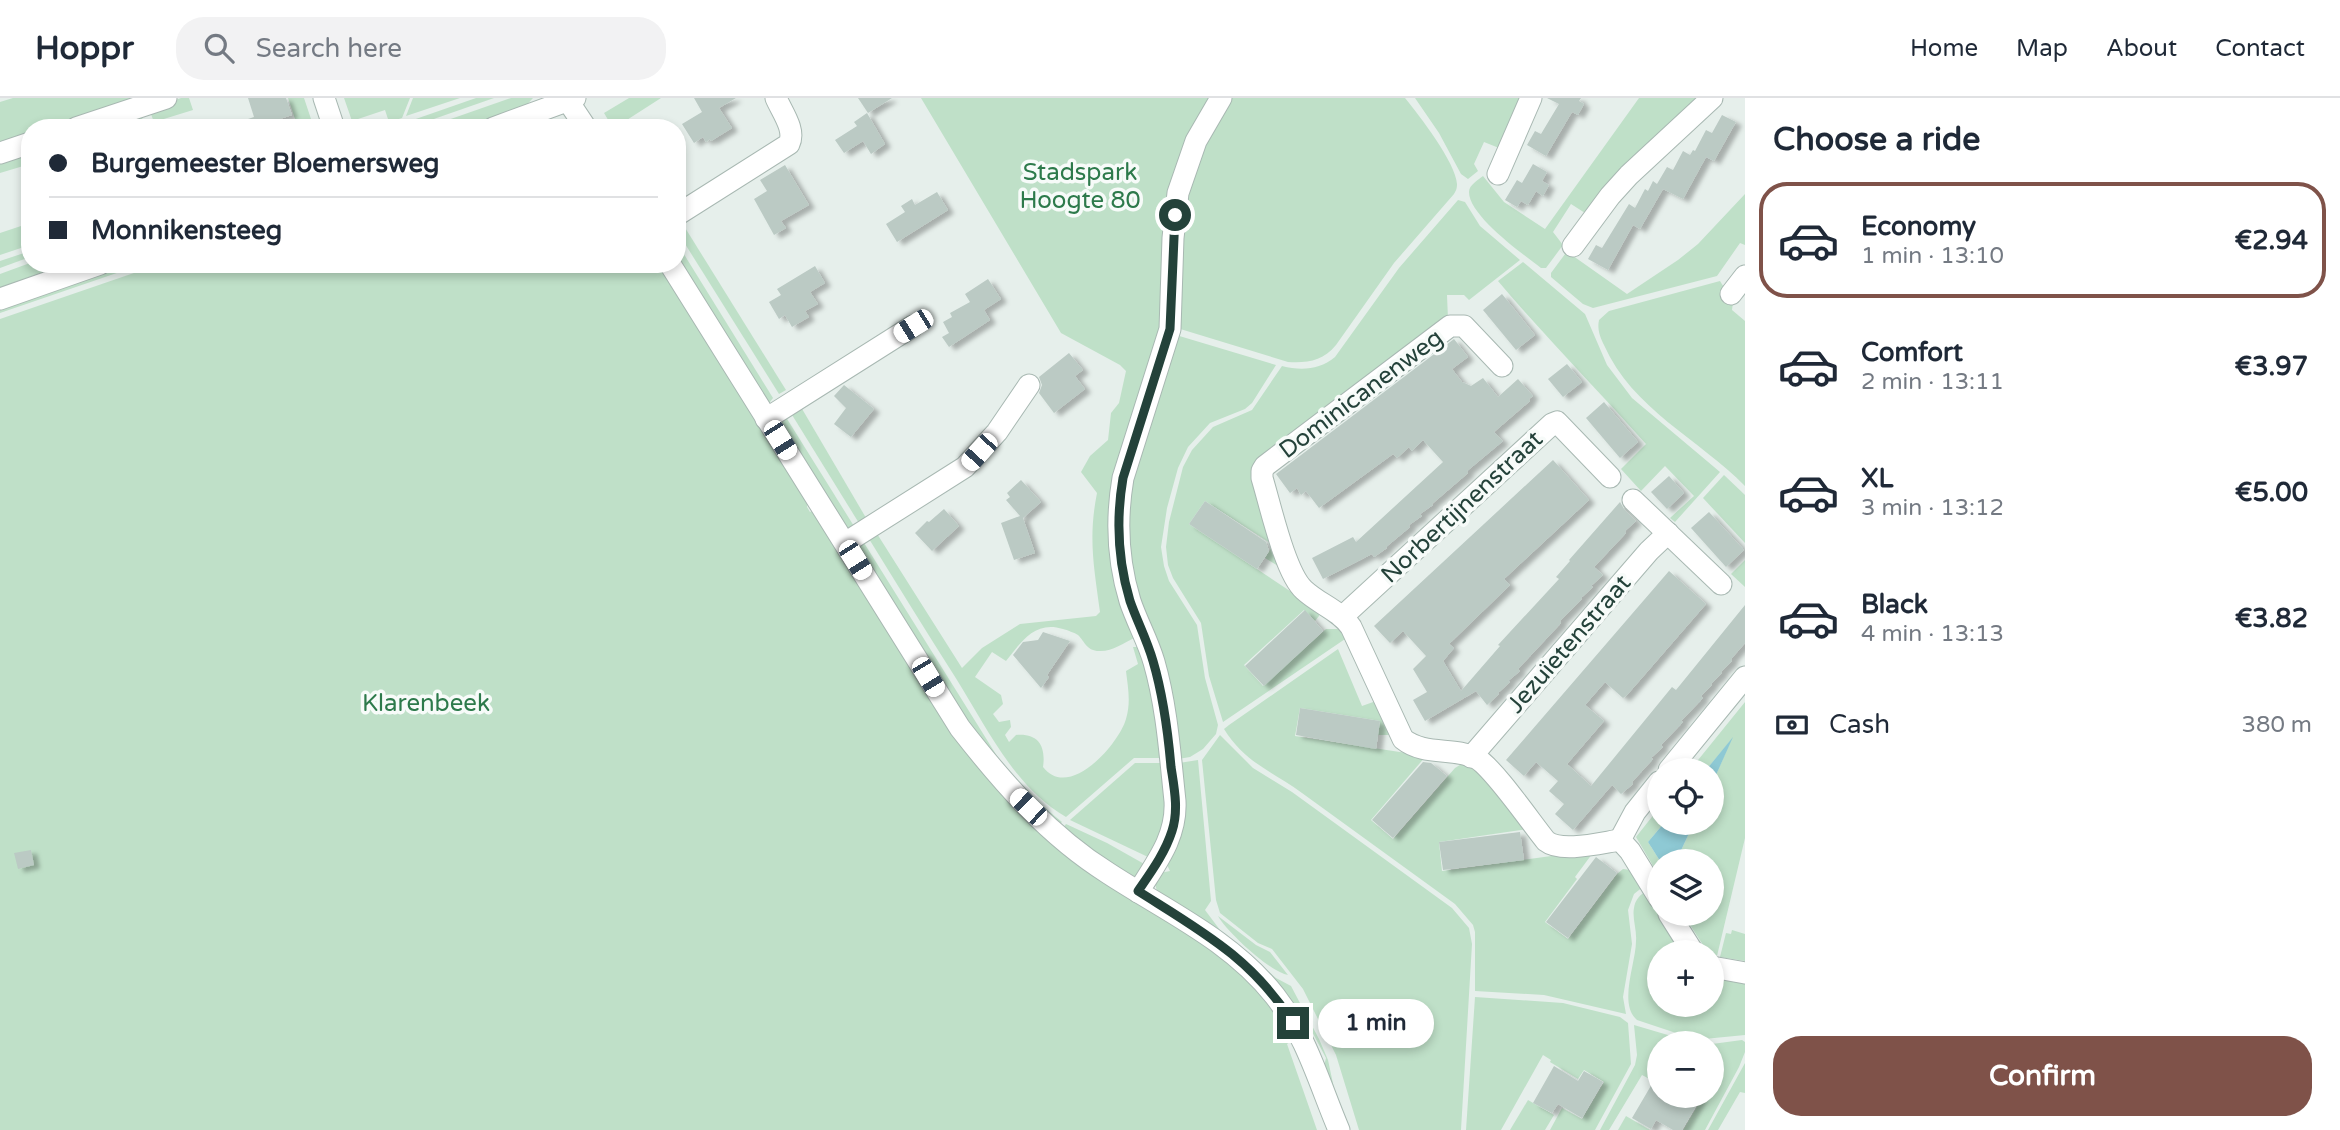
<!DOCTYPE html>
<meta charset="utf-8">
<style>
body{margin:0;font-family:"Varela Round",sans-serif;background:#f2f2f3;color:#1f2937;height:100vh;display:flex;flex-direction:column;font-size:26px;white-space:nowrap}
*{box-sizing:border-box;margin:0}
p{font-size:23px;color:#747a83}
.icon{flex:none;width:38px;height:38px;fill:none;stroke:currentColor;stroke-width:2;stroke-linecap:round;stroke-linejoin:round}
.map{position:relative;flex:1;overflow:hidden}
.drawer{display:flex;flex-direction:column;background:#fff;width:595px}
.drawer>*{flex:none}
.hud{position:absolute;left:21px;top:21px;width:665px;height:154px;border-radius:28px;box-shadow:0 4px 10px #0003;display:grid;align-content:center;height:154px;padding:0 28px;background:#fff}
.tools{position:absolute;left:1647px;top:660px;display:grid;gap:14px}
.tools a{display:grid;place-items:center;width:77px;height:77px;border-radius:50%;background:#fff;box-shadow:0 4px 10px #0003;font-size:35px}
.end{position:absolute;width:32px;height:32px;margin:-16px;border:9px solid #24423a;background:#fff;box-shadow:0 0 0 4px #fff}
.from{border-radius:50%}
.bubble{position:absolute;height:49px;border-radius:24px;background:#fff;box-shadow:0 4px 10px #0003;font-size:23px;font-weight:800;line-height:49px;text-align:center}
.car{position:absolute;width:21px;height:42px;margin:-21px -10px;border-radius:9px;box-shadow:0 0 5px 2px #0007;background:linear-gradient(#fff 24%,#345 0 40%,#fff 0 76%,#345 0 86%,#fff 0)}
.hud b{display:flex;align-items:center;gap:24px;height:66px;font-size:26px}
.hud b+b{border-top:2px solid #e0e1e3}
.hud i{width:18px;height:18px;background:#1f2937}
ul{padding:0;list-style:none}
li{display:flex;align-items:center;gap:21px;height:116px;margin:0 14px 10px;padding:0 14px;border:4px solid transparent;border-radius:28px}
li div{flex:1}
li b{display:block;font-size:26px}
li em{font-style:normal;font-weight:800}
li.active{border-color:#7f5249}
li>.icon{width:63px;height:63px;stroke-width:1.5}
h2{padding:0 28px;font-size:32px;line-height:84px}
.pay{display:flex;align-items:center;gap:18px;height:77px;padding:0 28px;font-size:26px}
.pay p{margin-inline-start:auto}
.primary-button{display:flex;gap:14px;margin-top:auto;padding:14px 28px}
.primary-button a{flex:1;height:80px;border-radius:28px;background:#7f5249;color:#fff;font-size:28px;font-weight:800;line-height:80px;text-align:center}
header{display:flex;align-items:center;gap:42px;box-sizing:border-box;height:98px;padding:0 35px;background:#fff;border-bottom:2px solid #e0e1e3}
header strong{font-size:33px}
nav{display:flex;gap:38px;margin-inline-start:auto;font-size:24px}
.search{width:490px;height:63px;background:#f2f2f3;display:flex;align-items:center;gap:18px;box-sizing:border-box;padding:0 24px;border-radius:28px;color:#747a83;font-size:26px}
main{display:flex;flex:1;min-height:0}
.map>svg:first-child{display:block}
.green{fill:#bfe0c8}
.water{fill:#8ec9d4}
.building{fill:#bbcac4;filter:url(#shadow)}
.lines{fill:none;stroke-linecap:round;stroke-linejoin:round}
.minor-casing{stroke:#a8b8b2;stroke-width:23}
.minor{stroke:#fff;stroke-width:21}
.route{stroke:#24423a;stroke-width:9}
.labels{text-anchor:middle;dominant-baseline:central;stroke-width:7;stroke-linejoin:round;paint-order:stroke}
.park-label{font-size:24px;fill:#2d7a4b;stroke:#f7fbf9}
.street-label{font-size:24px;fill:#24423a;stroke:#f7fbf9}
</style>
<header>
<strong>Hoppr</strong>
<div class="search"><svg class="icon" aria-label="search" viewBox="0 0 24 24"><circle cx="10" cy="10" r="6"/><path d="M15 15l6 6"/></svg>Search here</div>
<nav><a>Home</a><a>Map</a><a>About</a><a>Contact</a></nav>
</header>
<main>
<div class="map">
<svg width="1745" height="1032" viewBox="0 0 1745 1032">
<defs>
<filter id="shadow"><feDropShadow dx="6" dy="3.5" stdDeviation="2" flood-color="#0004"/></filter>
</defs>
<rect width="100%" height="100%" fill="#e6efeb"/>
<g class="green">
<polygon points="13,0 152,0 61,30 30,30 30,40 0,50 0,4"/>
<polygon points="181,0 189,0 193,12 154,24 149,11"/>
<polygon points="288,0 304,0 314,30 298,30"/>
<polygon points="344,0 410,0 402,20 389,24 385,12 352,23"/>
<polygon points="413,0 460,0 406,18"/>
<polygon points="476,0 494,0 408,30 390,30"/>
<polygon points="511,0 533,0 523,11 467,30 425,30"/>
<polygon points="629,0 661,0 619,27 620,30 613,30 604,15"/>
<path d="M921,0H1212L1204,12L1157,245L1116,379L1134,540C1124,545 1111,554 1099,553C1087,553 1085,544 1078,537C1075,535 1067,532 1063,531C1035,522 1021,544 1006,563L992,554L975,579L1001,597L1003,606L993,616L999,624L1010,622L1011,629L1005,637L1009,644L1016,637C1039,635 1046,649 1043,669C1069,703 1119,646 1126,621C1131,604 1128,590 1126,573L1138,566L1133,549H1140L1146,567L1162,660H1134L1066,719C1015,690 987,630 957,582C926,533 896,485 866,436L874,431L962,570L982,550L1020,526L1096,518L1100,514C1094,469 1088,440 1097,395L1081,374L1090,358L1108,342L1111,315L1119,305L1126,273L1120,267L1061,235Z"/>
<path d="M1231,0H1405C1419,17 1456,65 1457,86C1457,91 1456,92 1454,96L1394,165L1336,247C1323,263 1308,265 1288,264L1177,230L1182,119L1202,47Z"/>
<polygon points="1415,0 1522,0 1499,50 1484,44 1474,66 1478,73 1468,81 1461,76 1439,35"/>
<path d="M1639,0H1700L1585,115L1571,106L1553,134L1563,147L1546,170H1541C1523,156 1469,118 1469,94C1469,87 1478,82 1483,78L1504,104L1545,131Z"/>
<polygon points="140,14 145,28 139,30 92,30"/>
<polygon points="544,21 560,22 567,26 561,30 518,30"/>
<polygon points="30,50 30,66 0,75 0,60"/>
<polygon points="1745,96 1745,147 1740,145 1717,178 1593,210 1583,206 1551,179 1551,175 1568,152 1576,160 1627,196 1678,162 1698,146"/>
<path d="M1458,102L1465,104L1480,128L1520,162L1469,202L1464,197H1447L1448,221L1253,371L1278,468L1265,460L1273,447L1205,403L1189,426L1320,513L1319,518L1315,523L1304,512L1244,567L1263,588L1326,531H1339L1348,539L1223,624L1209,578L1201,525L1173,480L1168,467L1166,449L1169,424L1183,369L1192,352L1213,329L1252,312L1282,268C1301,273 1319,272 1335,259L1399,170Z"/>
<polygon points="679,120 786,292 779,296 677,133"/>
<polygon points="30,125 30,147 0,157 0,135"/>
<polygon points="677,145 773,300 767,308 677,162"/>
<polygon points="30,153 30,159 0,170 0,163"/>
<path d="M1523,164L1585,216L1607,267L1632,300L1720,374L1675,424L1670,420L1694,398L1665,368L1641,393L1621,371L1646,346C1597,291 1545,239 1498,183Z"/>
<polygon points="30,165 30,166 73,166 0,191 0,176"/>
<polygon points="126,166 143,166 0,215 0,210"/>
<polygon points="160,166 660,166 808,404 807,409 810,414 812,413 980,670 1248,878 1294,941 1287,946 1317,1032 0,1032 0,221"/>
<path d="M1720,183L1733,204L1732,212L1745,223V388C1699,341 1632,311 1604,247C1600,239 1597,231 1599,222L1609,213Z"/>
<polygon points="1176,237 1276,267 1252,305 1245,311 1210,325 1188,349 1178,370 1167,410 1161,449 1164,468 1169,483 1197,527 1205,580 1218,627 1216,636 1203,651 1190,659 1178,661 1128,454 1131,384"/>
<polygon points="798,304 869,425 862,430 789,312"/>
<polygon points="784,316 857,433 849,437 776,321"/>
<polygon points="1724,377 1745,397 1745,445 1703,400"/>
<path d="M861,440L997,658L1028,696L1062,724L1059,727C970,652 914,542 853,444Z"/>
<polygon points="1745,462 1745,489 1731,476"/>
<path d="M1338,551L1362,608L1376,603L1391,637H1378L1380,623L1300,610L1295,638L1426,658L1371,722L1393,741L1455,670L1463,665L1474,667L1527,731L1439,744L1442,773L1595,752L1575,779L1577,781L1545,824L1568,841L1617,776L1623,771L1631,772L1644,788L1634,796L1628,812L1632,846L1623,899L1626,916L1544,897L1475,893V834L1473,827L1455,806C1404,769 1353,732 1302,695C1271,672 1246,666 1224,631L1229,627Z"/>
<polygon points="1745,604 1745,740 1717,858 1705,850 1683,816 1712,816 1712,763 1676,763 1694,725 1712,724 1712,686 1731,642 1706,672 1690,672"/>
<polygon points="1220,637 1253,670 1292,694 1452,810 1469,830 1472,846 1461,1032 1359,1032 1336,957 1303,891 1272,851 1258,845 1220,815 1216,802 1202,662"/>
<path d="M1198,662L1211,803L1205,812L1220,832L1237,847L1276,880L1291,888L1319,941L1328,962L1335,995L1324,968L1326,960L1301,913L1292,909L1158,795C1154,788 1156,782 1160,775L1170,773L1167,767L1179,665Z"/>
<polygon points="1135,665 1163,665 1167,699 1161,740 1148,759 1070,722"/>
<polygon points="1659,710 1659,724 1664,725 1648,744 1660,763 1659,778 1636,739"/>
<polygon points="1066,726 1107,745 1146,767 1135,778 1129,778 1063,730"/>
<path d="M1646,793L1685,854H1659V906H1712V876L1745,882V937L1704,941L1688,939L1637,922C1618,906 1636,865 1636,843C1637,832 1632,820 1634,810C1635,802 1640,797 1646,793Z"/>
<path d="M1218,818L1256,847L1270,854L1288,877C1270,874 1227,834 1218,818Z"/>
<polygon points="1732,832 1745,836 1745,863 1720,859 1726,835 1731,836"/>
<polygon points="1475,899 1563,905 1620,919 1628,925 1631,966 1595,1032 1550,1032 1562,1010 1582,1021 1604,984 1584,972 1578,981 1550,964 1551,962 1543,957 1501,1032 1466,1032"/>
<polygon points="1634,927 1695,945 1659,945 1659,986 1642,977 1609,1032 1600,1032 1635,967 1637,957"/>
<polygon points="1742,942 1745,944 1745,954 1739,969 1705,1032 1683,1032 1702,1000 1699,998 1712,998 1712,946"/>
<polygon points="1745,965 1745,995 1740,994 1718,1032 1708,1032"/>
<polygon points="1528,1002 1554,1017 1545,1032 1510,1032"/>
<polygon points="1626,1018 1650,1032 1618,1032"/>
</g>
<g class="water">
<polygon points="1733,639 1712,686 1712,672 1706,672"/>
<polygon points="1664,725 1694,725 1676,763 1660,763 1648,744"/>
</g>
<g class="building">
<polygon points="248,0 286,0 292,17 274,23 277,30 231,30 230,27 254,19"/>
<polygon points="694,0 736,0 719,10 732,30 711,43 710,41 706,44 703,39 694,45 682,26 702,14"/>
<polygon points="858,0 892,0 868,15"/>
<polygon points="1547,0 1581,0 1579,3 1584,6 1578,17 1572,14 1546,58 1527,47 1535,33 1541,36 1559,6"/>
<polygon points="867,15 885,46 871,56 863,43 844,55 835,42 857,28 854,24"/>
<polygon points="1722,17 1736,24 1714,63 1706,59 1683,101 1663,91 1640,131 1633,127 1608,172 1588,161 1596,147 1602,150 1629,106 1635,110 1645,91 1648,93 1653,83 1657,86 1667,69 1673,72 1683,53 1690,57 1693,52 1695,53 1706,32 1712,35"/>
<polygon points="1533,66 1547,74 1542,83 1549,87 1543,98 1536,93 1528,107 1521,103 1517,109 1505,102 1517,82 1522,85"/>
<polygon points="785,67 809,107 781,123 786,130 774,137 754,101 767,93 760,82"/>
<polygon points="937,94 948,112 897,144 886,126 905,114 901,108 912,101 915,107"/>
<polygon points="815,168 825,185 810,194 818,206 805,213 809,219 792,229 785,217 779,221 769,204 781,197 777,191"/>
<polygon points="988,181 1001,201 984,212 990,222 949,249 942,239 949,235 943,224 952,219 950,215 970,204 965,196"/>
<polygon points="1502,196 1535,237 1516,252 1483,212"/>
<polygon points="1454,241 1468,259 1452,271 1462,284 1471,288 1483,280 1498,299 1518,281 1533,298 1529,301 1530,303 1494,334 1503,343 1467,373 1468,375 1432,406 1433,407 1420,416 1422,418 1409,427 1410,429 1386,449 1387,450 1374,459 1372,456 1323,481 1312,460 1353,439 1356,444 1443,364 1423,342 1412,353 1409,349 1397,360 1393,356 1319,410 1306,393 1301,397 1297,390 1290,395 1276,376"/>
<polygon points="1069,255 1083,272 1075,278 1085,291 1054,315 1039,295 1042,287 1039,279"/>
<polygon points="1567,266 1582,284 1563,299 1548,281"/>
<polygon points="844,287 874,311 851,339 834,326 846,310 834,298"/>
<polygon points="1604,304 1638,344 1620,360 1586,320"/>
<polygon points="1553,362 1589,402 1504,481 1510,487 1449,546 1454,550 1443,563 1461,593 1500,548 1498,547 1559,481 1556,479 1570,463 1569,462 1620,404 1624,411 1636,423 1625,433 1626,435 1594,469 1603,477 1591,488 1593,489 1581,500 1582,501 1560,523 1561,525 1518,571 1520,573 1508,583 1510,584 1498,595 1499,596 1487,607 1476,593 1425,623 1413,602 1427,594 1413,571 1426,558 1403,533 1390,545 1374,528"/>
<polygon points="1669,378 1684,395 1667,411 1651,394"/>
<polygon points="1021,382 1041,404 1023,420 1035,455 1014,462 1001,425 1020,418 1006,402 1010,399 1007,395"/>
<polygon points="1205,403 1266,444 1269,453 1257,471 1189,426"/>
<polygon points="944,411 959,428 932,453 915,435 927,423 929,424"/>
<polygon points="1709,414 1744,452 1726,469 1691,430"/>
<polygon points="1669,473 1706,506 1627,597 1623,600 1605,584 1585,607 1604,623 1567,666 1591,688 1672,589 1676,592 1745,507 1745,545 1731,561 1732,563 1721,574 1722,575 1711,586 1712,587 1701,598 1703,600 1681,623 1683,624 1661,647 1663,649 1651,660 1653,661 1632,684 1633,686 1621,696 1612,687 1573,732 1555,716 1564,706 1549,693 1558,683 1536,664 1524,678 1506,662"/>
<polygon points="1305,512 1323,533 1264,588 1245,568"/>
<polygon points="1043,534 1070,543 1047,577 1049,579 1041,590 1013,557 1023,544 1038,542"/>
<polygon points="1300,610 1380,623 1376,651 1296,637"/>
<polygon points="1423,664 1431,665 1447,678 1393,740 1372,722"/>
<polygon points="1520,734 1524,762 1443,772 1439,744"/>
<polygon points="31,752 34,767 18,771 14,755"/>
<polygon points="1596,759 1617,775 1568,840 1546,824"/>
<polygon points="1554,968 1578,983 1584,973 1603,984 1582,1020 1558,1006 1552,1015 1533,1005"/>
<polygon points="1659,974 1659,998 1702,998 1682,1032 1673,1032 1656,1022 1651,1031 1632,1020"/>
</g>
<g class="lines">
<g class="minor-casing">
<g id="minor">
<polyline points="324,0 334,30"/>
<polyline points="566,0 586,30"/>
<polyline points="76,30 166,0"/>
<polyline points="493,30 575,0"/>
<polyline points="0,55 30,45"/>
<polyline points="1498,76 1531,0"/>
<path d="M677,117L789,46C796,32 782,14 776,0"/>
<polyline points="1573,148 1610,98 1629,77 1712,0"/>
<path d="M670,166L960,630C1003,685 1049,738 1108,775C1166,813 1231,842 1275,898C1307,939 1319,985 1339,1032"/>
<polyline points="1731,196 1745,178"/>
<polyline points="0,201 100,166"/>
<path d="M1502,268L1464,228H1450L1265,368L1262,373V380C1270,406 1285,475 1304,492C1319,506 1339,512 1351,529L1403,641C1424,658 1454,649 1476,660C1493,669 1532,726 1546,743C1561,755 1600,745 1620,742L1630,753L1659,800"/>
<polyline points="766,321 913,228"/>
<polyline points="1633,402 1721,486"/>
<polyline points="845,445 965,369 997,334 1029,287"/>
<polyline points="1342,519 1552,326 1557,324 1610,379"/>
<polyline points="1471,659 1649,453 1668,435"/>
<polyline points="1669,672 1745,579"/>
<polyline points="1620,742 1635,714 1659,684"/>
<path d="M1138,794C1156,765 1177,739 1175,703C1170,657 1167,609 1154,564C1148,543 1137,524 1130,503C1118,464 1116,421 1123,380L1170,231L1173,140L1178,95L1196,43L1221,0"/>
<polyline points="1669,816 1693,854"/>
<polyline points="1712,869 1745,875"/>
</g>
</g>
<use href="#minor" class="minor"/>
</g>
<g class="lines">
<path class="route" d="M1175,117L1170,231L1123,380C1116,421 1118,463 1130,503C1137,523 1147,542 1153,563C1163,597 1168,634 1171,669C1174,689 1179,712 1172,733C1165,755 1151,774 1138,793C1201,833 1252,860 1293,925"/>
</g>
<g class="labels">
<g class="park-label">
<text x="1080" y="74">Stadspark<tspan x="1080" dy="28">Hoogte 80</tspan></text>
<text x="426" y="605">Klarenbeek</text>
</g>
<g class="street-label">
<text transform="translate(1361 296) rotate(-37)">Dominicanenweg</text>
<text transform="translate(1462 409) rotate(-43)">Norbertijnenstraat</text>
<text transform="translate(1569 546) rotate(-49)">Jezuïetenstraat</text>
</g>
</g>
</svg>
<div class="tools">
<a><svg class="icon" aria-label="locate" viewBox="0 0 24 24"><circle cx="12" cy="12" r="6"/><path d="M12 2v4M12 18v4M2 12h4M18 12h4"/></svg></a>
<a><svg class="icon" aria-label="layers" viewBox="0 0 24 24"><path d="M12 4l9 5-9 5-9-5zM3 14l9 5 9-5"/></svg></a>
<a>+</a>
<a>−</a>
</div>
<i class="end from" style="left:1175px;top:117px"></i>
<i class="end" style="left:1293px;top:925px"></i>
<div class="bubble" style="left:1318px;top:901px;width:116px">1 min</div>
<i class="car" style="left:913px;top:228px;rotate:238deg"></i>
<i class="car" style="left:780px;top:342px;rotate:148deg"></i>
<i class="car" style="left:979px;top:354px;rotate:222deg"></i>
<i class="car" style="left:855px;top:462px;rotate:148deg"></i>
<i class="car" style="left:928px;top:579px;rotate:149deg"></i>
<i class="car" style="left:1028px;top:709px;rotate:314deg"></i>
<div class="hud">
<b><i class="from"></i>Burgemeester Bloemersweg</b>
<b><i></i>Monnikensteeg</b>
</div>
</div>
<section class="drawer">
<h2>Choose a ride</h2>
<ul>
<li class="active"><svg class="icon" aria-label="car" viewBox="0 0 24 24"><path d="M5 17H2v-5l4-1 3-4h7l3 4 3 1v5h-3M9 17h6M6 11h13"/><circle cx="7" cy="17" r="2"/><circle cx="17" cy="17" r="2"/></svg><div><b>Economy</b><p>1 min · 13:10</p></div><em>€2.94</em></li>
<li><svg class="icon" aria-label="car" viewBox="0 0 24 24"><path d="M5 17H2v-5l4-1 3-4h7l3 4 3 1v5h-3M9 17h6M6 11h13"/><circle cx="7" cy="17" r="2"/><circle cx="17" cy="17" r="2"/></svg><div><b>Comfort</b><p>2 min · 13:11</p></div><em>€3.97</em></li>
<li><svg class="icon" aria-label="car" viewBox="0 0 24 24"><path d="M5 17H2v-5l4-1 3-4h7l3 4 3 1v5h-3M9 17h6M6 11h13"/><circle cx="7" cy="17" r="2"/><circle cx="17" cy="17" r="2"/></svg><div><b>XL</b><p>3 min · 13:12</p></div><em>€5.00</em></li>
<li><svg class="icon" aria-label="car" viewBox="0 0 24 24"><path d="M5 17H2v-5l4-1 3-4h7l3 4 3 1v5h-3M9 17h6M6 11h13"/><circle cx="7" cy="17" r="2"/><circle cx="17" cy="17" r="2"/></svg><div><b>Black</b><p>4 min · 13:13</p></div><em>€3.82</em></li>
</ul>
<div class="pay"><svg class="icon" aria-label="cash" viewBox="0 0 24 24"><path d="M3 7h18v10H3z"/><circle cx="12" cy="12" r="2"/></svg>Cash<p>380 m</p></div>
<div class="primary-button"><a>Confirm</a></div>
</section>
</main>
